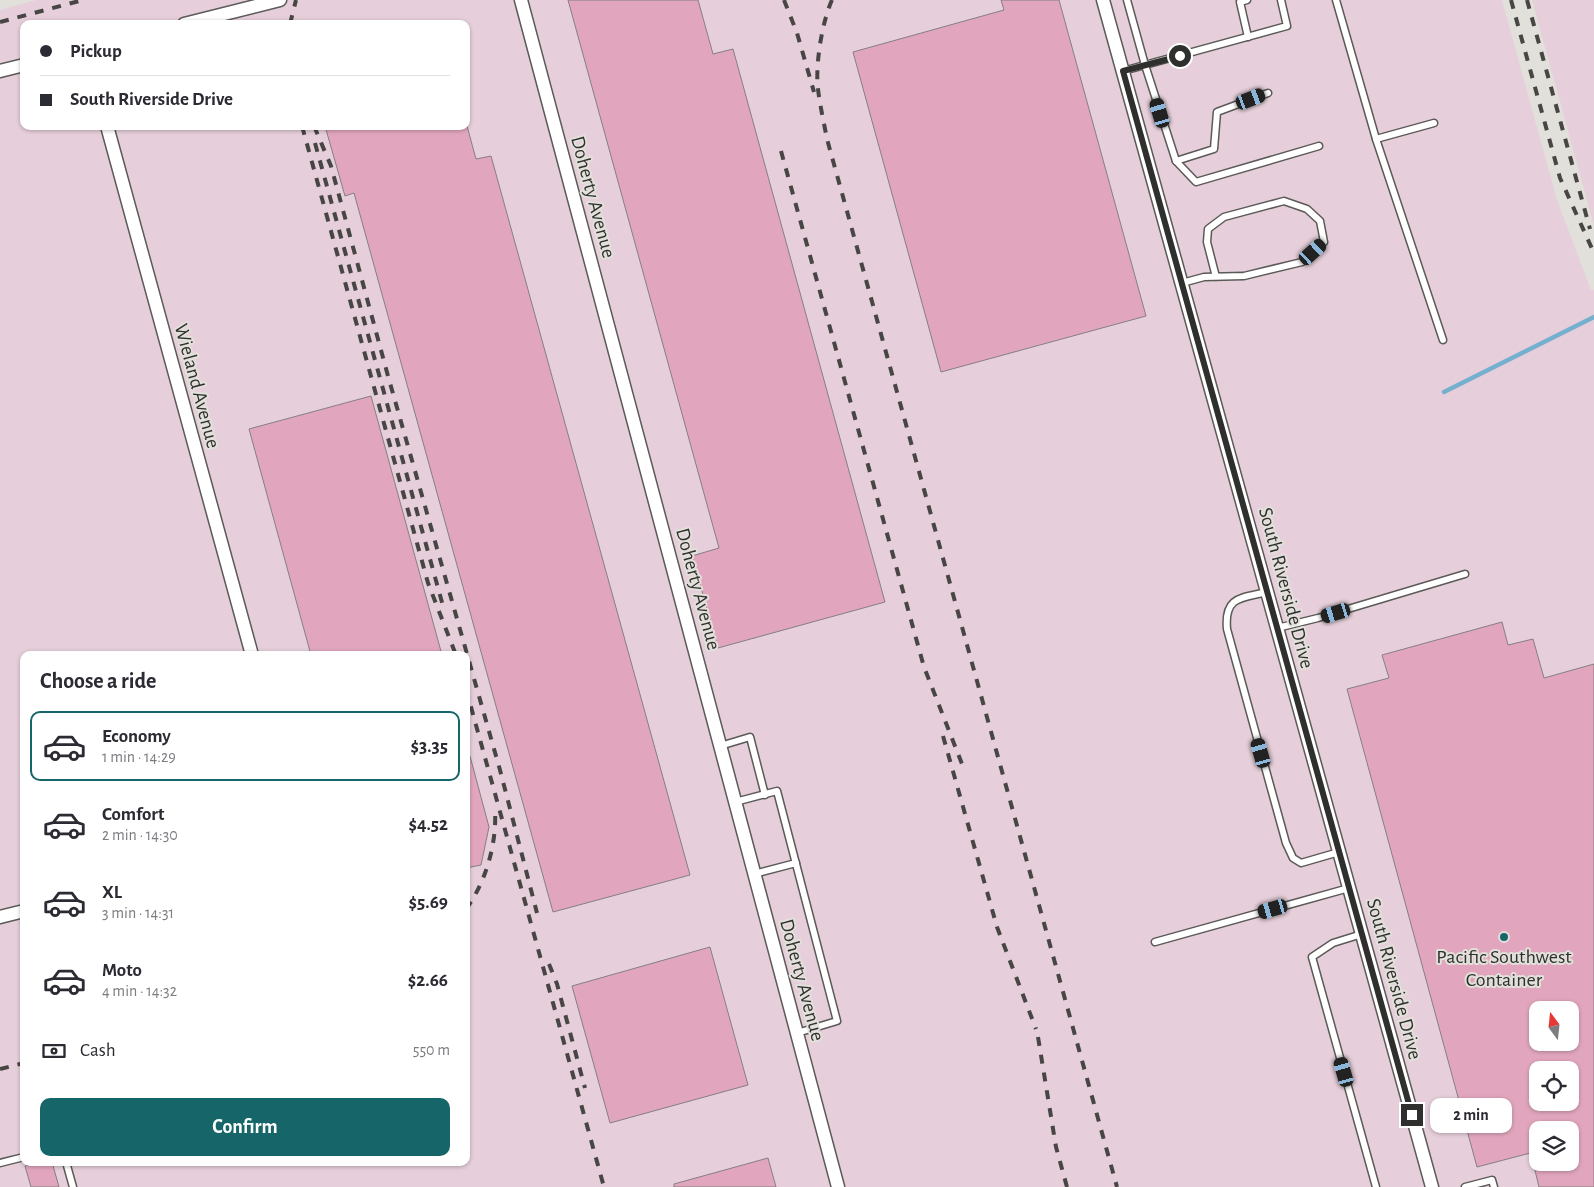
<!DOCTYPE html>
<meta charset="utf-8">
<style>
body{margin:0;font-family:"Alegreya Sans",sans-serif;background:#f7f7f7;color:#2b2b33;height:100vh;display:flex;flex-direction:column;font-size:19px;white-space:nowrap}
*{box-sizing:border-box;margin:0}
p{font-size:16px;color:#7c7c81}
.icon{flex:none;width:28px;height:28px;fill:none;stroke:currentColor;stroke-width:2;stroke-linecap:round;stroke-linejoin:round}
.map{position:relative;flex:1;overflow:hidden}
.panel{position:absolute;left:20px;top:651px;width:450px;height:515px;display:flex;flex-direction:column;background:#fff;border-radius:10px;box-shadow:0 1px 4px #0004}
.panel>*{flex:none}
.top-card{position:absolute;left:20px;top:20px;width:450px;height:110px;border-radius:10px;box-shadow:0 1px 4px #0004;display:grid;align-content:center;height:110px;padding:0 20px;background:#fff}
.needle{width:32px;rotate:345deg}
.controls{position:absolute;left:1529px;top:1001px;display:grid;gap:10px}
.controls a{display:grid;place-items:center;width:50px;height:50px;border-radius:10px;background:#fff;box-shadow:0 1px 4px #0004;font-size:25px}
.end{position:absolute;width:22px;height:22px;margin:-11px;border:6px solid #2f2f2d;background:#fff;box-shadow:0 0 0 2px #fff}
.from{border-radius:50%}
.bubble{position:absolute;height:35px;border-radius:10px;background:#fff;box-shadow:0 1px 4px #0004;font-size:16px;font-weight:600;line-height:35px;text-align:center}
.car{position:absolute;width:15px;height:30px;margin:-15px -8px;border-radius:6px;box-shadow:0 0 4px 1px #0007;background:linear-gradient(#222 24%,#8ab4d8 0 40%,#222 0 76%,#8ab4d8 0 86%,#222 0)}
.top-card b{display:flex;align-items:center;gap:18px;height:48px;font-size:19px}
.top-card b+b{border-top:1px solid #e1e1e2}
.top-card i{width:12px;height:12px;background:#2b2b33}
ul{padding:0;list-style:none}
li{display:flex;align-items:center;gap:15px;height:70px;margin:0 10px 8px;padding:0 10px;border:2px solid transparent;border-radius:10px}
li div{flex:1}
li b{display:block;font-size:19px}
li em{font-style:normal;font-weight:600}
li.selected{border-color:#166569}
li>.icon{width:45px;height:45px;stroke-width:1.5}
h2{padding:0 20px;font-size:22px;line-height:60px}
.pay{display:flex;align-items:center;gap:12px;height:55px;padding:0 20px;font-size:19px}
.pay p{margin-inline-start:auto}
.primary-button{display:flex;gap:10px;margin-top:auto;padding:10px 20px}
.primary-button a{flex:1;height:58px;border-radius:10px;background:#166569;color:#fff;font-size:20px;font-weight:600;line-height:58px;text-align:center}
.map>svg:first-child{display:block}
.industrial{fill:#e6cfda;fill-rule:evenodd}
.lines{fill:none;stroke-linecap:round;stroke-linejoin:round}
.stream{stroke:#76b0cf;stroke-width:4.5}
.building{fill:#e1a6bd;stroke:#847f81;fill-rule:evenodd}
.service-casing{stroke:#5b5a56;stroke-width:9}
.minor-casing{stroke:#5b5a56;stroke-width:15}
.service{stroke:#fff;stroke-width:6}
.minor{stroke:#fff;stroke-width:12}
.rail{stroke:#474644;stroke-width:4;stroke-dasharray:9 9;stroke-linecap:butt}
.route{stroke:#2f2f2d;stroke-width:6}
.poi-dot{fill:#166569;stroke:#e2e0db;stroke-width:2}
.labels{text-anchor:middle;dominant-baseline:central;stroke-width:4;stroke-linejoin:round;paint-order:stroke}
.street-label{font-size:20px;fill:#2f2f2d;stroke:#e2e0db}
.poi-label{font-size:20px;fill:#2f2f2d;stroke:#e2e0db}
</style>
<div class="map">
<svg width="1594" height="1187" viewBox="0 0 1594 1187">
<rect width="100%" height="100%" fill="#e2e0db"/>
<g class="industrial">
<path d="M36,0H1502L1557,200L1591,290H1594V1187H0V10ZM24,24H466V126H24ZM24,655H466V1162H24ZM1538,1010H1570V1042H1538ZM1538,1070H1570V1102H1538ZM1538,1130H1570V1162H1538Z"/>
<polygon points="1532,0 1594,0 1594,226"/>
</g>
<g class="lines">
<polyline class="stream" points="1444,392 1594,317"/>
</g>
<g class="building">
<polygon points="568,0 698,0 713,54 733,49 885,602 718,648 692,556 719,548"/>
<polygon points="1001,0 1059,0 1146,316 941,372 853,52 1004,10"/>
<polygon points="325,126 467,126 476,159 491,156 690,875 553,912 354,193 345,196"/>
<polygon points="371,396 442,655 311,655 249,429"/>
<path d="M1502,622L1508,645L1533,639L1544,678L1594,664V1187H1539L1533,1162H1570V1130H1538V1151L1477,1167L1347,689L1389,678L1382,655ZM1538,1010H1570V1042H1538ZM1538,1070H1570V1102H1538Z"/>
<polygon points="466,756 470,756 489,827 481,865 466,868"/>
<polygon points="710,947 748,1085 610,1123 572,986"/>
<polygon points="768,1158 776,1187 674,1187 674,1184"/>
<polygon points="39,1162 52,1162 59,1187 31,1187 25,1166"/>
</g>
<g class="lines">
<g class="service-casing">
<g id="service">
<polyline points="1127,0 1145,65 1176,161 1196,182 1319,146"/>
<polyline points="1247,0 1240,2 1248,37"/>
<polyline points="1336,0 1376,139 1443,340"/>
<polyline points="1123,71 1287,26 1281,0"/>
<polyline points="1376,139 1434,123"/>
<polyline points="1176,161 1214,149 1217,112 1268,93"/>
<polyline points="1182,283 1204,277 1244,276 1302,262 1324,242 1320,221 1307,209 1284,201 1224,217 1208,229 1207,242 1216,277"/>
<path d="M1267,592C1242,598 1224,596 1227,629L1286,843L1293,858L1301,863L1339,852"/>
<polyline points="1277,628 1318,618 1465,574"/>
<polyline points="720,746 750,737 765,795"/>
<polyline points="735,802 777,791 837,1021 797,1033"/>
<polyline points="754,874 796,863"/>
<polyline points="1362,934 1333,943 1312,957 1376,1187"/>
<polyline points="1155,942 1349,888"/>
<polyline points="66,1162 73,1187"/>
<polyline points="0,1163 24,1157"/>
<polyline points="1465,1187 1492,1180 1494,1187"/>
</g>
</g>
<g class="minor-casing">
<g id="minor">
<polyline points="521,0 838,1187"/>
<polyline points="1103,0 1432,1187"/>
<polyline points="184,24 280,0"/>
<polyline points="0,71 24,65"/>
<polyline points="107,126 252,655"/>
<polyline points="0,917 24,911"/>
</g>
</g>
<use href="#service" class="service"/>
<use href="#minor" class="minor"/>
<g class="rail">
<polyline points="784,0 797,33 814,92"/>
<path d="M832,0C822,22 815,65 818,89C820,106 824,123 827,139L1117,1187"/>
<polyline points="1511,0 1560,178 1594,253"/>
<polyline points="1527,0 1590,229"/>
<polyline points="0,22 83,0"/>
<polyline points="290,24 296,0"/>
<polyline points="302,126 428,583 456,655"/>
<polyline points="314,126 331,166 388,376 500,770 537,913"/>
<polyline points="315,143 443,606"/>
<polyline points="781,151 924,667 964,769"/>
<polyline points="466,689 604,1187"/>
<polyline points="943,736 997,927 1036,1029"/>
<path d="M466,909C486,882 497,843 495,810"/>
<polyline points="549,964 557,984 585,1088"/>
<polyline points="1038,1037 1056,1147 1067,1187"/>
<polyline points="0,1069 24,1063"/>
</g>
</g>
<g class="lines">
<polyline class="route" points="1180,56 1123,71 1412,1115"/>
</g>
<circle class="poi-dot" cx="1504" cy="937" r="5"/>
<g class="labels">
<g class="street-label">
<text transform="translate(593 197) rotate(75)">Doherty Avenue</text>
<text transform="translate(197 386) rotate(75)">Wieland Avenue</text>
<text transform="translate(1286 588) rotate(75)">South Riverside Drive</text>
<text transform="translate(698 589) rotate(75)">Doherty Avenue</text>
<text transform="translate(1394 979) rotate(75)">South Riverside Drive</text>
<text transform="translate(802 980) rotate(75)">Doherty Avenue</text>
</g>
<g class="poi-label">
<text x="1504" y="957">Pacific Southwest<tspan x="1504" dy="23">Container</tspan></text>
</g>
</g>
</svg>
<div class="controls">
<a><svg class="needle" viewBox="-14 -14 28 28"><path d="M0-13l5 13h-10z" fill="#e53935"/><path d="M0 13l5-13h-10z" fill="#7c7c81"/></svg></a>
<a><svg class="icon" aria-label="locate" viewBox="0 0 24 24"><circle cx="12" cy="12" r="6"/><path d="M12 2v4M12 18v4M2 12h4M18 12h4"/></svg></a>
<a><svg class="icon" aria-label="layers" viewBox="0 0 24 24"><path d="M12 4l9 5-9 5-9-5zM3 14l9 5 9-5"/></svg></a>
</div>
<i class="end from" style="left:1180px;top:56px"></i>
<i class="end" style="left:1412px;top:1115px"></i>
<div class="bubble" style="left:1430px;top:1098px;width:82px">2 min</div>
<i class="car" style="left:1251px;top:99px;rotate:69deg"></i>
<i class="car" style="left:1160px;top:113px;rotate:343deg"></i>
<i class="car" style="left:1313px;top:252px;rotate:48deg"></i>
<i class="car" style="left:1336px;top:613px;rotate:253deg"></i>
<i class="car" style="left:1261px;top:753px;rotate:344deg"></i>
<i class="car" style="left:1273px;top:909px;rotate:254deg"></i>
<i class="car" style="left:1344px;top:1072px;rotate:344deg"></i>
<div class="top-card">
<b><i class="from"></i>Pickup</b>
<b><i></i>South Riverside Drive</b>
</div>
<section class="panel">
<h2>Choose a ride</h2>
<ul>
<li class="selected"><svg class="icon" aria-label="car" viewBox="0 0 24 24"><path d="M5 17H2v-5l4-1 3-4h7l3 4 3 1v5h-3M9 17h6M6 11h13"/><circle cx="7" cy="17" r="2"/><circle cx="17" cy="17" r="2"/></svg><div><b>Economy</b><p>1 min · 14:29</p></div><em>$3.35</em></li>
<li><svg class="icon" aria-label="car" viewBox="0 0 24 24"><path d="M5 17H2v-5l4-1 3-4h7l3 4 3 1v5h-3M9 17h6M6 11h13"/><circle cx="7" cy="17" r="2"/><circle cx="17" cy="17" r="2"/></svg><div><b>Comfort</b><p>2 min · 14:30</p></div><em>$4.52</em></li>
<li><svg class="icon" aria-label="car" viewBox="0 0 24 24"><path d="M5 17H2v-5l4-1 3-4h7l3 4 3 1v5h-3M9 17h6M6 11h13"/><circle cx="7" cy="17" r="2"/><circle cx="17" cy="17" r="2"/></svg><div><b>XL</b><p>3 min · 14:31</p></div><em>$5.69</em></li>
<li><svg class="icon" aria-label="car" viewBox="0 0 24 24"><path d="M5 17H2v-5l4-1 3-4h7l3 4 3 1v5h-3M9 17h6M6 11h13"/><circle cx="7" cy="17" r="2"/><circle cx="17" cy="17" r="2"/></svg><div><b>Moto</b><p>4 min · 14:32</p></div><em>$2.66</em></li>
</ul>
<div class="pay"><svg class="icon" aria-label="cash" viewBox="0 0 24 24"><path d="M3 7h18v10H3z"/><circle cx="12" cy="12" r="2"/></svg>Cash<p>550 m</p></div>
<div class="primary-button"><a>Confirm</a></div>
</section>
</div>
